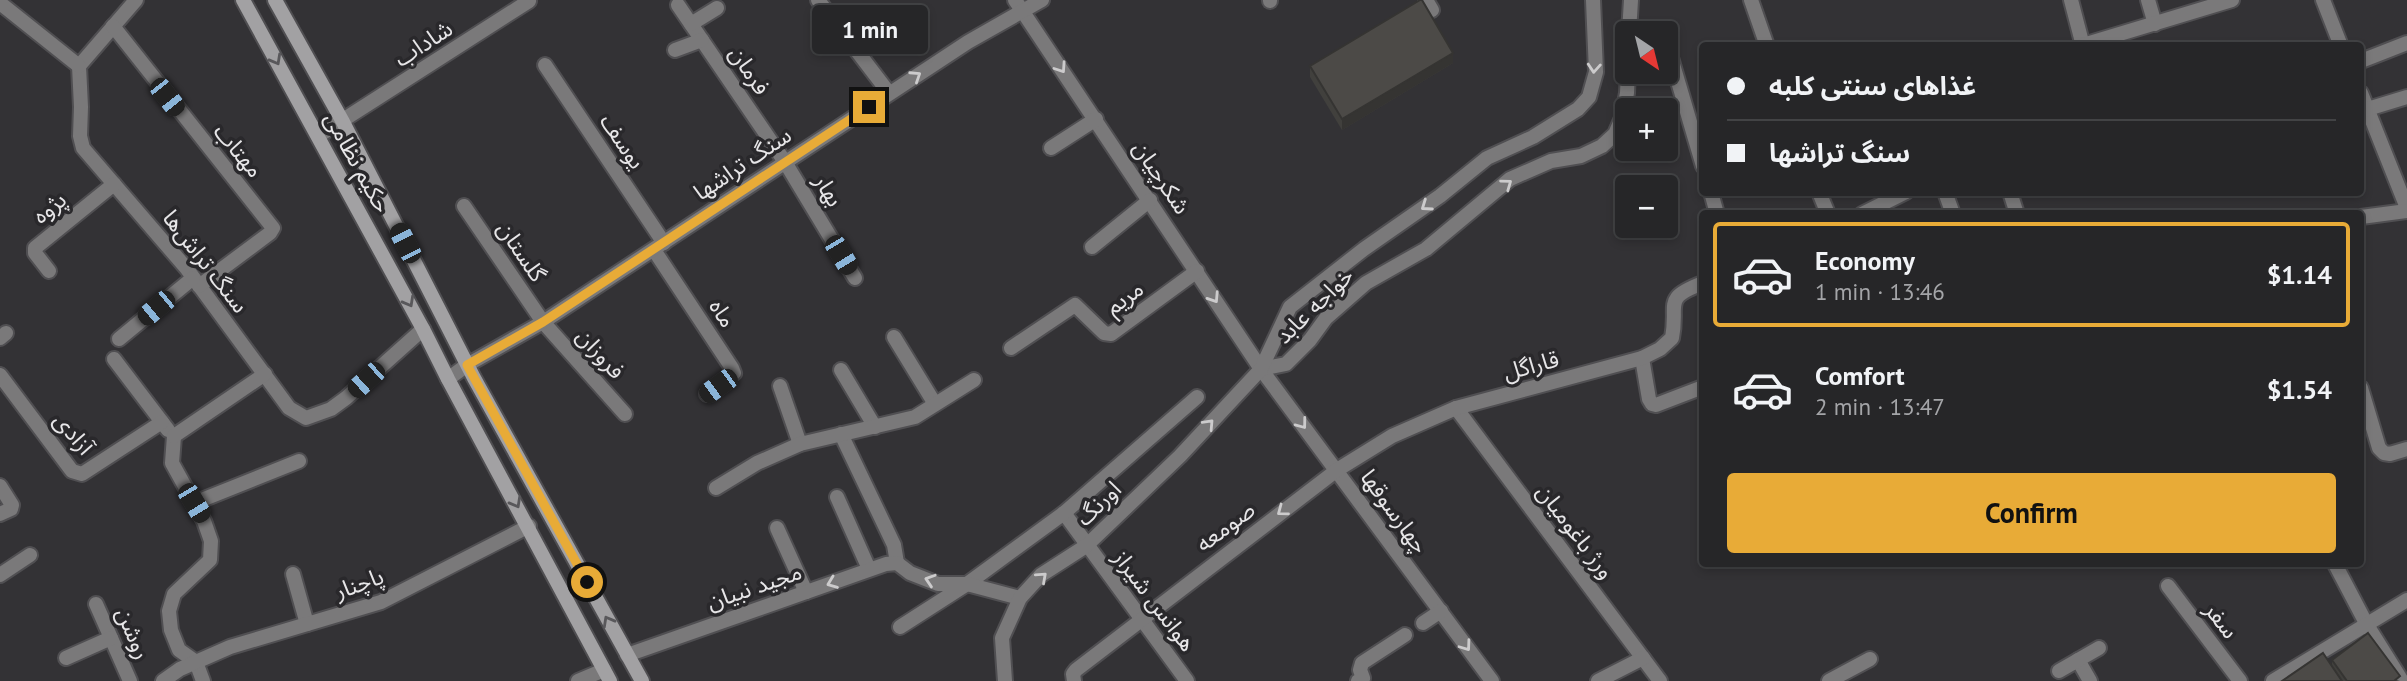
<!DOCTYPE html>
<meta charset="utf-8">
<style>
body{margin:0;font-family:"PT Sans","Noto Sans Arabic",sans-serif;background:#323234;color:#f1f3f6;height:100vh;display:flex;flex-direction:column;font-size:26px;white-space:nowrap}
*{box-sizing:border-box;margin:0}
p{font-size:23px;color:#a4a5a8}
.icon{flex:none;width:38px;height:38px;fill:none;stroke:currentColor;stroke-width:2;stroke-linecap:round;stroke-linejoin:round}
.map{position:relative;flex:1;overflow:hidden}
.side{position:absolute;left:1699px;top:210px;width:665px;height:357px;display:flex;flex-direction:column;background:#262628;border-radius:7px;box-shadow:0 4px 10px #0003,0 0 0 2px #424345}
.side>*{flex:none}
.banner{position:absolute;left:1699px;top:42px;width:665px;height:154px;border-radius:7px;box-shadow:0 4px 10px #0003,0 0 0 2px #424345;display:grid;align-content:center;height:154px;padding:0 28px;background:#262628}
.needle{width:46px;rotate:145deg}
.tools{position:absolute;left:1615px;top:21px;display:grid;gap:14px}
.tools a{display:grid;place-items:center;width:63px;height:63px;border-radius:7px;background:#262628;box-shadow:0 4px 10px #0003,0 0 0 2px #424345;font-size:35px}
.end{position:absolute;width:32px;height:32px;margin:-16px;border:9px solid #e8ab37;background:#111;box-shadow:0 0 0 4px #111}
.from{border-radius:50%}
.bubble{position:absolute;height:49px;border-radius:7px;background:#262628;box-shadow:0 4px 10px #0003,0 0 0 2px #424345;font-size:23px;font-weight:700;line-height:49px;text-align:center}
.car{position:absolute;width:21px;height:42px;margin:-21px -10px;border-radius:9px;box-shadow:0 0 5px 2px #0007;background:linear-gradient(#222 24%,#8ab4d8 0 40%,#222 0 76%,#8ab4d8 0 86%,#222 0)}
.banner b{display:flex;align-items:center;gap:24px;height:66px;font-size:26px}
.banner b+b{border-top:2px solid #424345}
.banner i{width:18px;height:18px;background:#f1f3f6}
ul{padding:12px 0 0;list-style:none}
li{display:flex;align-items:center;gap:21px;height:105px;margin:0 14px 10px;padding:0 14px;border:4px solid transparent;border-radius:7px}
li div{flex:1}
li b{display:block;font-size:26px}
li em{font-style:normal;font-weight:700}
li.on{border-color:#e8ab37}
li>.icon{width:63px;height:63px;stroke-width:1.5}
.cta{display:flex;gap:14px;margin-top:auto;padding:14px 28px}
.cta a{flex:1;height:80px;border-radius:7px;background:#e8ab37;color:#111;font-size:28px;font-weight:700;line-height:80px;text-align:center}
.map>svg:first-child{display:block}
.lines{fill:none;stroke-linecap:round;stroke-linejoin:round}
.minor-casing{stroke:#504f52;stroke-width:18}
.secondary-casing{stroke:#504f52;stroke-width:18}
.minor{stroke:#7a797a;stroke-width:14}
.secondary{stroke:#a2a1a3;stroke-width:14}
.wall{fill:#41403d}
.shaded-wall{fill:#353432}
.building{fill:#4c4a47;stroke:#353432;stroke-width:2}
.oneway{stroke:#59585b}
.oneway2{stroke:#cccbcc}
.route{stroke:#e8ab37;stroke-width:9}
.labels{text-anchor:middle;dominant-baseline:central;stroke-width:7;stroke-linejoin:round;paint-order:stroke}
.street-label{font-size:23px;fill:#e7e6e8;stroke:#29282b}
</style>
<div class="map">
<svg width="2407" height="681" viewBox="0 0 2407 681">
<rect width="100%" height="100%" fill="#333235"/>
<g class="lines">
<g class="minor-casing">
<g id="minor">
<polyline points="136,0 79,66 81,107 80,136 83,148 187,269 289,408 306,418 331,409 346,398 423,329"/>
<polyline points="818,0 889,93"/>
<polyline points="1015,0 1261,369 1492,681"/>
<polyline points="1270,0 1270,1"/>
<polyline points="1426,0 1432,10"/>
<polyline points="1751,0 1767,46"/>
<polyline points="2071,0 2083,46"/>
<polyline points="2148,0 2155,24"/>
<polyline points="2323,0 2341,46"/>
<polyline points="0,3 79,66"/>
<polyline points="678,5 785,162 855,278"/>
<polyline points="691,24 717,8"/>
<polyline points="113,26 273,228 270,233 199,286"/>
<polyline points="1629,33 1631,0"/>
<polyline points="2083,45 2232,0"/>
<polyline points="675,50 702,40"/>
<polyline points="1669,51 1703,166"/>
<polyline points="2361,61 2407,43"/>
<polyline points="545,65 664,243"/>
<polyline points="2361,93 2407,208"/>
<polyline points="2361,111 2407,97"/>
<polyline points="318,136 529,1"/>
<polyline points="1051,148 1096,119"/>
<polyline points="1711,192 1717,214"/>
<polyline points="1819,192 1828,214"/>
<polyline points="1945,192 1953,214"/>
<polyline points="2010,192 2017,214"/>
<polyline points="464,206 543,322 625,414"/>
<polyline points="1862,214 1906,192"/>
<polyline points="2361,217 2407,211"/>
<polyline points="1092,247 1150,200"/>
<polyline points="654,250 732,368 734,373 707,394"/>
<polyline points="49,271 35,253 35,248 114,184"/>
<polyline points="894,337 935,404"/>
<polyline points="0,338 6,333"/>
<polyline points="119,339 193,278"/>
<polyline points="1011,348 1075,305 1104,333 1111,334 1197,271"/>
<polyline points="1642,358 1649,399 1652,404 1656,405 1703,387"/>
<polyline points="114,359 168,430"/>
<polyline points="1261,369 1286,364 1310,340 1326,318 1366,283 1426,249 1510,179 1551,161 1581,156 1602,146 1615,134 1622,118 1627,93 1628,72"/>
<polyline points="841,370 875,427"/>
<polyline points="0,375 72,471 82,474 162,422"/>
<polyline points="448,379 467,365 543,322 968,42 1042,0"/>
<polyline points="780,386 800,444"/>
<polyline points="2361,388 2379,448 2384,453 2390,454 2407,449"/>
<polyline points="1456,408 1660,681"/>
<polyline points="841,434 894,545 897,563"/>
<polyline points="174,436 172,463 204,521 211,541 210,560 174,594 169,611 171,630 179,650 196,662"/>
<polyline points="174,436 265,374"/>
<polyline points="0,486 12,505 11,509 0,514"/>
<polyline points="716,488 757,463 800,444 915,417 974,380"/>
<polyline points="837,497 869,569"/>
<polyline points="194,503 299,461"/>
<polyline points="1064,513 1187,681"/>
<polyline points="777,528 806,592"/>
<polyline points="2335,564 2367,625 2402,681"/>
<polyline points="293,574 307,624"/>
<polyline points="0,575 30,555"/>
<polyline points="2168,586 2240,681"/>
<polyline points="96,604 130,681"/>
<polyline points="1423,623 1441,611"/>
<polyline points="900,627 967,584 1064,513 1197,397"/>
<polyline points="627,655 886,564 897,563 910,573 938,584 967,584 1020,598"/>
<polyline points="66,658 111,638"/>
<polyline points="2078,660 2090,681"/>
<polyline points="196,662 203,681"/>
<polyline points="2059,671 2099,648"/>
<polyline points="163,681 180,669 230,647 381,602 529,526"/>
<polyline points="578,681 604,670"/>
<polyline points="1005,681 1002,638 1020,598 1041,575 1086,546 1180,456 1261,369 1290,307 1364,249 1440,196 1487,158 1533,137 1578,109 1589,97 1596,72 1593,0"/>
<path d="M1074,681L1073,674L1076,670L1337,470L1392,436L1456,408L1642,358L1660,349L1672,338C1679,303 1661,299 1703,283"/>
<polyline points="1358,681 1363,678 1360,670 1362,663 1405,635"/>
<polyline points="1598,681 1643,658"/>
<polyline points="1829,681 1870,659"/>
<polyline points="2273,681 2407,600"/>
</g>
</g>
<g class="secondary-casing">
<g id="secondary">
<polyline points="243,0 423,329 448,379 610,681"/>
<polyline points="275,0 343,122 474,378 642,681"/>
</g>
</g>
<use href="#minor" class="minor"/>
<use href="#secondary" class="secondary"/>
</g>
<g class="wall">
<polygon points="1453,63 1342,130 1310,77 1310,66"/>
<polygon points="2332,660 2400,681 2282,681 2332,666"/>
</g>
<polygon class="shaded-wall" points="1453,53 1453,63 1342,130 1342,119"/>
<g class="building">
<polygon points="1420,0 1422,0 1453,53 1342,119 1310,66"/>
<polygon points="2368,633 2400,676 2394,681 2347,681 2332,660"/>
<polygon points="2323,653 2342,681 2282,681"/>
</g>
<defs><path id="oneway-chevron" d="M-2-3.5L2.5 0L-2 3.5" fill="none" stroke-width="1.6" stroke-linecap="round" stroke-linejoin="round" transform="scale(1.75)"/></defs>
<g class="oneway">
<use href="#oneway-chevron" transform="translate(276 60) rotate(61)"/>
<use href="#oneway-chevron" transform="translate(409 302) rotate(61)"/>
<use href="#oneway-chevron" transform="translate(516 503) rotate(61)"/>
<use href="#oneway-chevron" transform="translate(608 621) rotate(-119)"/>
</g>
<g class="oneway2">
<use href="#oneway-chevron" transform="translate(1061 68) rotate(56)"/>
<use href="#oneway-chevron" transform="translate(1594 68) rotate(94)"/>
<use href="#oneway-chevron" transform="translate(916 76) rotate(-33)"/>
<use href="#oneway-chevron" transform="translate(1507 184) rotate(-36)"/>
<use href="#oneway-chevron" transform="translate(1426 206) rotate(145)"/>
<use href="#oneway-chevron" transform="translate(1214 298) rotate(57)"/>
<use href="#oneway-chevron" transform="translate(1209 424) rotate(-47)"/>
<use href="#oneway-chevron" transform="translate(1302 424) rotate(53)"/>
<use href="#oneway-chevron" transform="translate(1282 511) rotate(143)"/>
<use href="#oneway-chevron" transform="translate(1042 577) rotate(-42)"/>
<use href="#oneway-chevron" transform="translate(930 580) rotate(-162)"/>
<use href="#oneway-chevron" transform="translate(832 583) rotate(159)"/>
<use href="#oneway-chevron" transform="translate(1466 646) rotate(54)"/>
</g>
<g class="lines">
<polyline class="route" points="587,582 467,365 543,322 869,107"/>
</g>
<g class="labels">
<g class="street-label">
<text transform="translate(423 43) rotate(-33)">شاداب</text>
<text transform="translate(750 70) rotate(56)">فرمان</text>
<text transform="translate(623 141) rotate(56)">یوسف</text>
<text transform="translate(239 150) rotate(50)">مهتاب</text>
<text transform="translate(358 162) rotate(61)">حکیم نظامی</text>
<text transform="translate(742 163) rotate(-34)">سنگ تراشها</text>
<text transform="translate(1162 177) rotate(56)">شکرچیان</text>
<text transform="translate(829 190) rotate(59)">بهار</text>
<text transform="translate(49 207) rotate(-39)">پژوه</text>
<text transform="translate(522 251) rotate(56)">گلستان</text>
<text transform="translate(206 261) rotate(52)">سنگ تراش‌ها</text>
<text transform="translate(1124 297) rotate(-36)">مریم</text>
<text transform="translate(1314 305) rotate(-44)">خواجه عابد</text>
<text transform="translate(723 313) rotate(57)">ماه</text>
<text transform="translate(601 353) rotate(48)">فروزان</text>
<text transform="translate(1531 365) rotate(-15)">قاراگل</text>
<text transform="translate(74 433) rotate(50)">آزادی</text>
<text transform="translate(1098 503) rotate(-44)">اورنگ</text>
<text transform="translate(1395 511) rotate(54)">چهارسوقها</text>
<text transform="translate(1225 526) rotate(-37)">صومعه</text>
<text transform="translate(1576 531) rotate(53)">ورژ باغومیان</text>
<text transform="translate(359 583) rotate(-20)">پاچنار</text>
<text transform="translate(754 586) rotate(-19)">مجید نبیان</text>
<text transform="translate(1155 600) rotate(53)">هوانس شیراز</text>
<text transform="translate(2222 620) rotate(53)">سفر</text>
<text transform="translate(134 633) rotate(67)">روشن</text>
</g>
</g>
</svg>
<div class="tools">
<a><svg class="needle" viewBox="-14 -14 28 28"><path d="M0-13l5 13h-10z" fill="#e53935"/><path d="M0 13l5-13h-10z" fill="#a4a5a8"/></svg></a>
<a>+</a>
<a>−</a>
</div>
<i class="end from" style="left:587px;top:582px"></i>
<i class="end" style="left:869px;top:107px"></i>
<div class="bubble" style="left:812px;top:5px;width:116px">1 min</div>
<i class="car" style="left:167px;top:97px;rotate:142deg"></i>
<i class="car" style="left:405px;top:243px;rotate:333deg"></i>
<i class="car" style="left:841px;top:255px;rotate:149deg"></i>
<i class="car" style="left:156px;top:308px;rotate:230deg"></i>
<i class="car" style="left:366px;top:380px;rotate:228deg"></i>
<i class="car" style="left:718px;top:386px;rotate:234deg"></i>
<i class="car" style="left:194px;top:503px;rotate:149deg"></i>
<div class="banner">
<b><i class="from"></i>غذاهای سنتی کلبه</b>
<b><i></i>سنگ تراشها</b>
</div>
<section class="side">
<ul>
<li class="on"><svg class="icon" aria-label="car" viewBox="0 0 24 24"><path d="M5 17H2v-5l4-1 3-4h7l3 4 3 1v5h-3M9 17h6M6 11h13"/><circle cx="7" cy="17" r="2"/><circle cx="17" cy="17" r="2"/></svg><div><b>Economy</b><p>1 min · 13:46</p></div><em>$1.14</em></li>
<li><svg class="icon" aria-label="car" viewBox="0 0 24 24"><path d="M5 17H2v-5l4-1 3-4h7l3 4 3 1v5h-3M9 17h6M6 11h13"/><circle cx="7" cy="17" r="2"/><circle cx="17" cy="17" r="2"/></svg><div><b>Comfort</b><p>2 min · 13:47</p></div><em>$1.54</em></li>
</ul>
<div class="cta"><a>Confirm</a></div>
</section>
</div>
